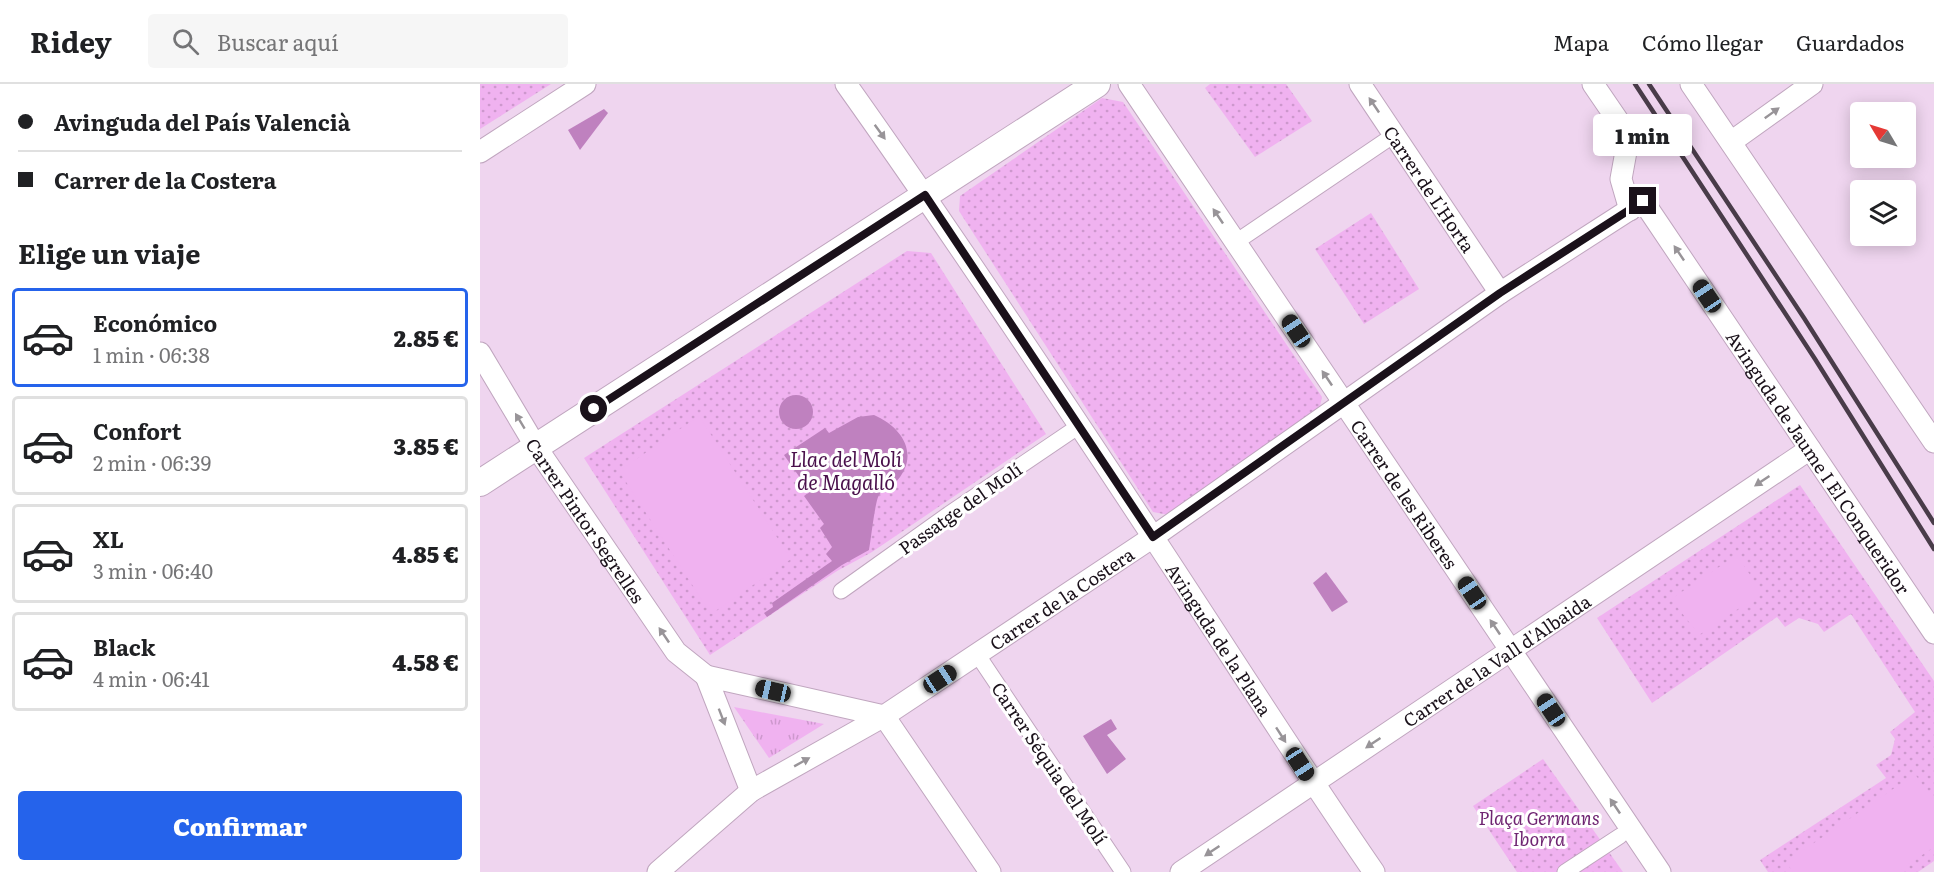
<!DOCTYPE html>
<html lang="es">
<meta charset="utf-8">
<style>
body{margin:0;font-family:Literata,serif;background:#f6f6f6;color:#202124;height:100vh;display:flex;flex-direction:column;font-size:22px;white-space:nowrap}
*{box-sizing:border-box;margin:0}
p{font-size:20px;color:#757577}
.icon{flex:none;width:33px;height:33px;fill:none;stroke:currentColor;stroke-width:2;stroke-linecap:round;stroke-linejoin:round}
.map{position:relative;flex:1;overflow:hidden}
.drawer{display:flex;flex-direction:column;background:#fff;width:480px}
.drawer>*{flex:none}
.top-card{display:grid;align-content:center;height:132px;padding:0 18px;background:#fff}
.needle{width:39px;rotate:308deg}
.tools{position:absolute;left:1370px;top:18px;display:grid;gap:12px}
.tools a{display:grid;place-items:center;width:66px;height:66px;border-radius:6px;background:#fff;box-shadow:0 3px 15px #0003;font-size:30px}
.end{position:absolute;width:27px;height:27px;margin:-14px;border:8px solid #1a111a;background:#fff;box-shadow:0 0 0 3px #fff}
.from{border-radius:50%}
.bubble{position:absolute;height:42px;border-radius:6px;background:#fff;box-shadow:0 3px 15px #0003;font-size:20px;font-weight:800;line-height:42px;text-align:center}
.car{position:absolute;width:18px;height:36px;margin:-18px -9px;border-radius:8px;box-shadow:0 0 4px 2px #0007;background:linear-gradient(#222 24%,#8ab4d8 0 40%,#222 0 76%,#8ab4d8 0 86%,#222 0)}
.top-card b{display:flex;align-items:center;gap:21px;height:57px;font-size:22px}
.top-card b+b{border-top:2px solid #e0e0e0}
.top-card i{width:15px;height:15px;background:#202124}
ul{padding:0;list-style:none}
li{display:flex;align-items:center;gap:18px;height:99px;margin:0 12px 9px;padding:0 6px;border:3px solid #e0e0e0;border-radius:6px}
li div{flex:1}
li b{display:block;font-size:22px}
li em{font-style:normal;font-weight:800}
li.current{border-color:#2563eb}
li>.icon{width:54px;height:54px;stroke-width:1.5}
h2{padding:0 18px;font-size:27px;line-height:72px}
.cta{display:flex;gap:12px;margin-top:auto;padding:12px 18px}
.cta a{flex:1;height:69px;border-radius:6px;background:#2563eb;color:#fff;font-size:24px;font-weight:800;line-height:69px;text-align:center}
header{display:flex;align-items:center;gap:36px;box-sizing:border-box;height:84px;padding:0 30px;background:#fff;border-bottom:2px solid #e0e0e0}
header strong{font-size:28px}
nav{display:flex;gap:33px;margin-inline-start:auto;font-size:21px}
.search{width:420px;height:54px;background:#f6f6f6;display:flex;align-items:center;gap:15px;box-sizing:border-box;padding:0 21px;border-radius:6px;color:#757577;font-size:22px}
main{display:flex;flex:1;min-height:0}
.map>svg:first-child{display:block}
.grass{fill:url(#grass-tufts)}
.park{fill:url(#park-dots)}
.garden{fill:#f0b2f0}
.water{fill:#bf81bf}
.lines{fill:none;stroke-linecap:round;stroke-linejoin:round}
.pedestrian-casing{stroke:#c0a6bf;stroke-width:17}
.minor-casing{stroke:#c0a6bf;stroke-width:23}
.tertiary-casing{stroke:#c0a6bf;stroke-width:28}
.pedestrian{stroke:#fff;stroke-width:15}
.minor{stroke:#fff;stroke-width:21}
.tertiary{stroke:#fff;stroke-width:26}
.rail{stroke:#493c49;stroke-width:4.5}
.oneway{fill:#989498}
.route{stroke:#1a111a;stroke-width:8}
.labels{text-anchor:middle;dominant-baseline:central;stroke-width:6;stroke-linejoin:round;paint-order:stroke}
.street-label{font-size:18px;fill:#1a111a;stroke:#fff}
.park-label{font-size:18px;font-style:italic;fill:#6f2572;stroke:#fff}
.water-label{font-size:20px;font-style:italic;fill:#49104b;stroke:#fff}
</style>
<header>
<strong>Ridey</strong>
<div class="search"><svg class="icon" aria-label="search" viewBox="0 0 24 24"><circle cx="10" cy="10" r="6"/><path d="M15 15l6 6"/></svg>Buscar aquí</div>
<nav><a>Mapa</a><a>Cómo llegar</a><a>Guardados</a></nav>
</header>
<main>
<section class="drawer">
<div class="top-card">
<b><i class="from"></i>Avinguda del País Valencià</b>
<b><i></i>Carrer de la Costera</b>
</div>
<h2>Elige un viaje</h2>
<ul>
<li class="current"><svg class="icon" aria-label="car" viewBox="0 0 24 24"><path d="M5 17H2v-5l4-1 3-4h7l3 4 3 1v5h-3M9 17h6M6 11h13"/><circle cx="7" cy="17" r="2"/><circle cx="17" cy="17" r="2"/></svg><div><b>Económico</b><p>1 min · 06:38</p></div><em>2.85 €</em></li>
<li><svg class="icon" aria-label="car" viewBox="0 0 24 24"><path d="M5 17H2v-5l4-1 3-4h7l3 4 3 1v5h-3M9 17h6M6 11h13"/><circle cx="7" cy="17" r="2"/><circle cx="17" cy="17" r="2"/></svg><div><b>Confort</b><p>2 min · 06:39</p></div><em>3.85 €</em></li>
<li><svg class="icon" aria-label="car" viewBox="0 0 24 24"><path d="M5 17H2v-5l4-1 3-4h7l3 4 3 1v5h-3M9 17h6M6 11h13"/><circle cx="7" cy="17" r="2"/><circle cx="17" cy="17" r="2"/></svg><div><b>XL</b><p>3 min · 06:40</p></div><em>4.85 €</em></li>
<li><svg class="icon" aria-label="car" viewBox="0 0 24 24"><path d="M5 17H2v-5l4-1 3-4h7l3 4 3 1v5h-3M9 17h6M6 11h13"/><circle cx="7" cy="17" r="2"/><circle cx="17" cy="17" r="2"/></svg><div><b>Black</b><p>4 min · 06:41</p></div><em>4.58 €</em></li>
</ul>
<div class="cta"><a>Confirmar</a></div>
</section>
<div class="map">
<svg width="1454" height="788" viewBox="0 0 1454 788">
<defs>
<pattern id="grass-tufts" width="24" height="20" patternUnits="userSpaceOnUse" patternTransform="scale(1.5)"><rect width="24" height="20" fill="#f0b2f0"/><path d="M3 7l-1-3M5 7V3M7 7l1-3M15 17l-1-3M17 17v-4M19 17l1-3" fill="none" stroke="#cd98cd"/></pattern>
<pattern id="park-dots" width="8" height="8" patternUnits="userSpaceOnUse" patternTransform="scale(1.5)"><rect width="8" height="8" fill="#f0b2f0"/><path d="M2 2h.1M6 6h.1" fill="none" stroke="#cd98cd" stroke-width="1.8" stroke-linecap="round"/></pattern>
</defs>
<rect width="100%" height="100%" fill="#efd5ef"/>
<polygon class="grass" points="254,623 344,640 289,674"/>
<g class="park">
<polygon points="0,0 71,0 0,45"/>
<polygon points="730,0 806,0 832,37 775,73 725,4"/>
<polygon points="622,14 643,18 842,313 838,331 689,431 673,428 479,127 480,112"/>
<polygon points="891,129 939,205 884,240 835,165"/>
<polygon points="427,167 451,169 566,350 392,468 357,487 230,571 104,374"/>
<polygon points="1320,401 1454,597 1454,777 1438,788 1288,788 1280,776 1406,694 1396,681 1411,671 1415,655 1410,648 1435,628 1371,530 1344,548 1338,540 1319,534 1305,543 1297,533 1172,619 1117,534"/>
<polygon points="1063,675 1143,788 1037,788 993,722"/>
</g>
<g class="garden">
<polygon points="219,332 311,475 231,530 139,387"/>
<polygon points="1257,471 1282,509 1219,551 1191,515"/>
<polygon points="1435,690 1454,718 1454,763 1417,788 1313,788 1306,778"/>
</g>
<g class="water">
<polygon points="124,25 128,29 100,66 88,46"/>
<circle cx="316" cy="328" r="17"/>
<path d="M394,331C424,344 441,373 414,400C410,404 402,406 399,411C395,417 391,456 389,466L362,481L287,533L284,529L293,523L292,519L352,477L346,470L352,463L340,444L344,440L324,412L330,408L304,371L345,344L349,349L378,333Z"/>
<polygon points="846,488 868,518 852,528 833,499"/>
<polygon points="631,635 637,645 627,651 646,675 627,690 603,652"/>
</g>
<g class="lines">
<g class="pedestrian-casing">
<g id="pedestrian">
<polyline points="756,158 914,51"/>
<polyline points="361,507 469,430 599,342"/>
<polyline points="497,570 643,788"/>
<polyline points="1085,788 1140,752"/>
</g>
</g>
<g class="minor-casing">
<g id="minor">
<path id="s1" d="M366,0C472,149 573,301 673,453C747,565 818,678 894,788"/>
<path id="s2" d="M649,0L1180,788"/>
<path id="s3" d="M880,0L1020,209"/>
<polyline points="1113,0 1141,41 1147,62 1141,95 1150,126"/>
<polyline points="1211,0 1454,358"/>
<polyline points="1251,58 1332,0"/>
<polyline points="0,68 105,0"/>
<path id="s4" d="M0,269L56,363L196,568L226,592"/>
<polyline points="271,707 226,592 404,632 510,788"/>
<path id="s5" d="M178,788L271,707L404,632L673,453L1020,209L1163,117L1454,549"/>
<path id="s6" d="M701,788L1330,365"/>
</g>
</g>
<g class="tertiary-casing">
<polyline id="tertiary" points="0,399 617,0"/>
</g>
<use href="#pedestrian" class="pedestrian"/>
<use href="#minor" class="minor"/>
<use href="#tertiary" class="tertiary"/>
<g class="rail">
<polyline points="1155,0 1335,275 1454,465"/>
<polyline points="1169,0 1324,234 1454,439"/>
</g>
</g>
<defs><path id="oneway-solid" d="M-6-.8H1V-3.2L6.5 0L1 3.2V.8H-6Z" transform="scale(1.5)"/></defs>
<g class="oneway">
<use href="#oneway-solid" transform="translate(894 21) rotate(-124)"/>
<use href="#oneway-solid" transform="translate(1292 29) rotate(-36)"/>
<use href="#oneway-solid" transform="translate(400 48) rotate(54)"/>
<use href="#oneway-solid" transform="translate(738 132) rotate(-124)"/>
<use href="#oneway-solid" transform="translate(1199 169) rotate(-124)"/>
<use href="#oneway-solid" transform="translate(847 294) rotate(-124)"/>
<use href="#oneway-solid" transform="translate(40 337) rotate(-121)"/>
<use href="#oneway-solid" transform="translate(1282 397) rotate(146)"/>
<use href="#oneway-solid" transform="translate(1015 543) rotate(-124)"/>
<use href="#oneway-solid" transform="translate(184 551) rotate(-124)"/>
<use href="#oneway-solid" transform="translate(242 633) rotate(69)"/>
<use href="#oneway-solid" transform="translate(801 651) rotate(57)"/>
<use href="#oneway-solid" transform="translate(893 659) rotate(146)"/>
<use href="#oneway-solid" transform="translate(322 678) rotate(-29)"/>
<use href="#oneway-solid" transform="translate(1135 722) rotate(-124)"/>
<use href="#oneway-solid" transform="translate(732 767) rotate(146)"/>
</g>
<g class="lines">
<polyline class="route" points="114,325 445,111 673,453 1020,209 1163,117"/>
</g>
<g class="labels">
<g class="street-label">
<text stroke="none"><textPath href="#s3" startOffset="126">Carrer de L'Horta</textPath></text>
<text stroke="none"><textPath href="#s5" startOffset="1508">Avinguda de Jaume I El Conqueridor</textPath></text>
<text stroke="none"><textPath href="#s2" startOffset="494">Carrer de les Riberes</textPath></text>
<text transform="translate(480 424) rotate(-35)">Passatge del Molí</text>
<text stroke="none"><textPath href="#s4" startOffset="198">Carrer Pintor Segrelles</textPath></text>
<text stroke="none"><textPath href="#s5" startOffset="489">Carrer de la Costera</textPath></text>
<text stroke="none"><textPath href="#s1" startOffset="669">Avinguda de la Plana</textPath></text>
<text stroke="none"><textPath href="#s6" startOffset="380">Carrer de la Vall d'Albaida</textPath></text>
<text transform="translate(570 679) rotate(56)">Carrer Séquia del Molí</text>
</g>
<g class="park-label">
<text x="1059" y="733">Plaça Germans<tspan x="1059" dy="21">Iborra</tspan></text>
</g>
<g class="water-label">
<text x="366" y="374">Llac del Molí<tspan x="366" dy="23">de Magalló</tspan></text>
</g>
</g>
</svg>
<div class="tools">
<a><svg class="needle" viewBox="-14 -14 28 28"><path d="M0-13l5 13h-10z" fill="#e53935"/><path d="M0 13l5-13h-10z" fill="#757577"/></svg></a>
<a><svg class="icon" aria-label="layers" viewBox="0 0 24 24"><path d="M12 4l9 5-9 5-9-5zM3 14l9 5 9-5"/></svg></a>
</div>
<i class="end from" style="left:114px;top:325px"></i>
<i class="end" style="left:1163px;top:117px"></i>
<div class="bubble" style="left:1113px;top:30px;width:99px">1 min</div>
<i class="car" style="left:1227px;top:212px;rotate:326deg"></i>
<i class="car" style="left:816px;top:247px;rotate:326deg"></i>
<i class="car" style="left:992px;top:509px;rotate:326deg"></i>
<i class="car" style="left:460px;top:595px;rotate:57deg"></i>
<i class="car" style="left:293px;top:607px;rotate:283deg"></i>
<i class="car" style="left:1071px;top:626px;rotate:326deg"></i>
<i class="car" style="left:820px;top:680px;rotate:147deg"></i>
</div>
</main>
